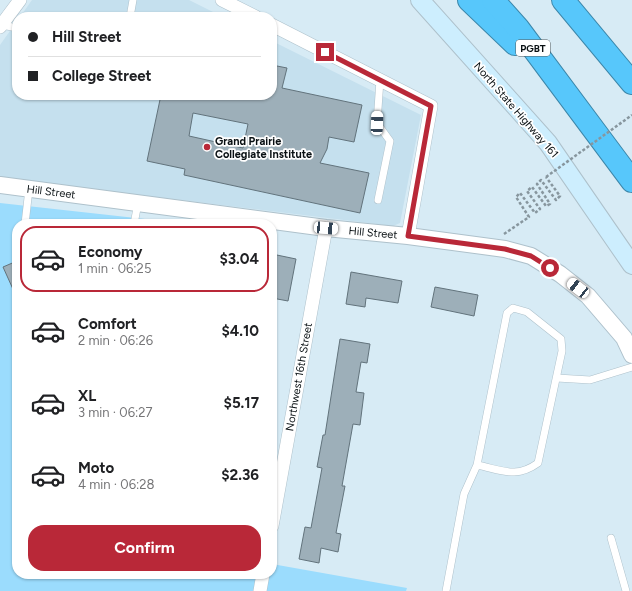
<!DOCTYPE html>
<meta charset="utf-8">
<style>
body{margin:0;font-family:Figtree,sans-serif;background:#f6f6f6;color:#202124;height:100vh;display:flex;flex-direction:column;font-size:15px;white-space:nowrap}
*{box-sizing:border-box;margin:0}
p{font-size:13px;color:#757577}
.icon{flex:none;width:22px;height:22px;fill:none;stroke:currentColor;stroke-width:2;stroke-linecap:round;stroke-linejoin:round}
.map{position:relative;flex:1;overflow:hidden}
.sheet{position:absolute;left:12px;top:219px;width:265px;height:360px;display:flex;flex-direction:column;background:#fff;border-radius:16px;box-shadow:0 1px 3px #0004}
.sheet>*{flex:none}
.guide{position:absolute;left:12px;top:12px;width:265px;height:88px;border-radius:16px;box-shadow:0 1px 3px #0004;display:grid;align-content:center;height:88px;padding:0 16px;background:#fff}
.end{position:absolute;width:18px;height:18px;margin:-9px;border:5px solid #b92838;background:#fff;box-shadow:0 0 0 2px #fff}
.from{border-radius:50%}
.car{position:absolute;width:12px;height:24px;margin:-12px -6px;border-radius:5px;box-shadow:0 0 3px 1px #0007;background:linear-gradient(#fff 24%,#345 0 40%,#fff 0 76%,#345 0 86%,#fff 0)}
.guide b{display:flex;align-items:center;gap:14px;height:38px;font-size:15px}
.guide b+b{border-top:1px solid #e0e0e0}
.guide i{width:10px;height:10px;background:#202124}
ul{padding:7px 0 0;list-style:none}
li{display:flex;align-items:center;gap:12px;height:66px;margin:0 8px 6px;padding:0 8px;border:2px solid transparent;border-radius:16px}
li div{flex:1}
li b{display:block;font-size:15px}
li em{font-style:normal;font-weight:700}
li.active{border-color:#b92838}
li>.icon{width:36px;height:36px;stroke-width:1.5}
.action{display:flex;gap:8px;margin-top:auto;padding:8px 16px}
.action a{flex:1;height:46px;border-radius:16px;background:#b92838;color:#fff;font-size:16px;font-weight:700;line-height:46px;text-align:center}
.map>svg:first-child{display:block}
.built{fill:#c5e0ee}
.green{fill:#9bdcfd}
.building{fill:#9dafb9;stroke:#62737c;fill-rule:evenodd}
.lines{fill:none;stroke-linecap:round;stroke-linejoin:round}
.service-casing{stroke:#aec1cb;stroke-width:8}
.minor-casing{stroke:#aec1cb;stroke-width:14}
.tertiary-casing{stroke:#aec1cb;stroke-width:18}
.secondary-casing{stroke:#aec1cb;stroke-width:20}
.motorway-casing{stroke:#3c87aa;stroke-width:24}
.path{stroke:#87969e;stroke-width:2.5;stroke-dasharray:3 2;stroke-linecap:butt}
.service{stroke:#fff;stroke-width:7}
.minor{stroke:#fff;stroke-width:13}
.tertiary{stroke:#fff;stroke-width:16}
.secondary{stroke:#cdeefe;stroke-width:18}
.motorway{stroke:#57c7fb;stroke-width:22}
.path-bridge{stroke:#87969e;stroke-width:2.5;stroke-dasharray:3 2;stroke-linecap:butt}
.route{stroke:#b92838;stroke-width:5}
.poi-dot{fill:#b92838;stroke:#fff;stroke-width:1.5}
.labels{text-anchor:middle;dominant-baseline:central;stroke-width:3.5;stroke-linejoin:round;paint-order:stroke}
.shield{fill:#fff;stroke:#53585a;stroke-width:1}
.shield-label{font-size:10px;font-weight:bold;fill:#091013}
.street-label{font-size:11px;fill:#091013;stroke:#fff}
.poi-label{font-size:11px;font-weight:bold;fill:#091013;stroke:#fff;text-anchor:start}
</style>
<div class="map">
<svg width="632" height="591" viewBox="0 0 632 591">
<rect width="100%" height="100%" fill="#d7ebf5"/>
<g class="built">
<polygon points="32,0 189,0 223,17 20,17"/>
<polygon points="17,21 17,95 272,95 272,41 421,115 400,223 393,226 0,178 0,45"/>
</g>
<polygon class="green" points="0,203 190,224 17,224 17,574 272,574 272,564 407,588 406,591 0,591"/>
<g class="building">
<path d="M272,65L287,68L282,88L362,105L354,142L329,137L327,149L320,163L369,173L360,213L184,175L185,169L147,161L161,95H272ZM193,113L248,124L243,148L189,136Z"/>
<polygon points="272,254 296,259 288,301 272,298"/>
<polygon points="17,261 17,298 3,267"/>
<polygon points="351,272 402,281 398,303 366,298 365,307 346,304"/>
<polygon points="435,287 478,295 474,316 431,307"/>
<polygon points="340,339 370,344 367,363 361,362 356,392 364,393 360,425 353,424 342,486 345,486 336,533 341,534 338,552 321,548 319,563 299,559 305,527 311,528 322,468 317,467 323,435 325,435"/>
</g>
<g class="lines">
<g class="service-casing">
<g id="service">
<polyline points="130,17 133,0"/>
<polyline points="2,25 17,28"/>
<polyline points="378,200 390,141 377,123 380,80"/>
<polyline points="25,224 29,189"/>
<polyline points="134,224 138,203"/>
<polyline points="557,378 590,380 632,367"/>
<polyline points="611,538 626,591"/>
<path d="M446,591L464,494L477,465L507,313L513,308L527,312L561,339L562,351L538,463C516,479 502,470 477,465"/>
</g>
</g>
<g class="minor-casing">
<g id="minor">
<polyline points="222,0 256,17"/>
<polyline points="272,25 431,106 408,236"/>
<polyline points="0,27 20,0"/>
<polyline points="272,526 326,228"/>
<polyline points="260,591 263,574"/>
</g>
</g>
<g class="tertiary-casing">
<polyline id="tertiary" points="0,185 326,228 408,236 505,249 531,256 560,274 588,296 624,338 632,355"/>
</g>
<g class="secondary-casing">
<polyline id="secondary" points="420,0 548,143 632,265"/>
</g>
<g class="motorway-casing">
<g id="motorway">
<polyline points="469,0 515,44"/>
<polyline points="493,0 518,28 632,181"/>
<polyline points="563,0 632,83"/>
</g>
</g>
<polyline class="path" points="504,234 529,217 516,197 520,193 535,213 540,209 527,191 532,187 546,206 550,204 537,184 541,180 556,200 560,196 546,177"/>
<use href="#service" class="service"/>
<use href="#minor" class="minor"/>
<use href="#tertiary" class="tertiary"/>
<use href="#secondary" class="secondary"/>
<use href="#motorway" class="motorway"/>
<polyline class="path-bridge" points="546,177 632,115"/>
</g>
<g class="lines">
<polyline class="route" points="325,52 431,106 408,236 505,249 531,256 550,268"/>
</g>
<circle class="poi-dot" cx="207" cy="147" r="4"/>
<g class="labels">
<rect class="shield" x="516" y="40" width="34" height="16" rx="3"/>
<g class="shield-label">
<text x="533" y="48">PGBT</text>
</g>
<g class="street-label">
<text transform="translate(516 110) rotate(49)">North State Highway 161</text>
<text transform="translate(51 192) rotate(7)">Hill Street</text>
<text transform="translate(373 233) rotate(5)">Hill Street</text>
<text transform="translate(299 377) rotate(-80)">Northwest 16th Street</text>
</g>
<g class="poi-label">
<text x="215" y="141">Grand Prairie<tspan x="215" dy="13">Collegiate Institute</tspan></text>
</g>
</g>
</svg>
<i class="end from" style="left:550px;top:268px"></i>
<i class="end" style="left:325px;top:52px"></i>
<i class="car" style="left:377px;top:123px;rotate:2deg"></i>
<i class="car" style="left:326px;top:228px;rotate:95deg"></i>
<i class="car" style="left:578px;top:288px;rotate:308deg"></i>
<div class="guide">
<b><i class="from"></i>Hill Street</b>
<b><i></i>College Street</b>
</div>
<section class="sheet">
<ul>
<li class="active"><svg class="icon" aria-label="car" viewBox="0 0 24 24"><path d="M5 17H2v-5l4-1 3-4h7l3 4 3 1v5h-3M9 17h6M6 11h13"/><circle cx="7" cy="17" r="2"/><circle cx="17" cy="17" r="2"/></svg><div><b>Economy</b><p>1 min · 06:25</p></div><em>$3.04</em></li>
<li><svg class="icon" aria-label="car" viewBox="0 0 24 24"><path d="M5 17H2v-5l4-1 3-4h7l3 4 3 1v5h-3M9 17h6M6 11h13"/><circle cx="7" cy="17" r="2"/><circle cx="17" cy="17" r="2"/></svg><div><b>Comfort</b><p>2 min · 06:26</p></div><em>$4.10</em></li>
<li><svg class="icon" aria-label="car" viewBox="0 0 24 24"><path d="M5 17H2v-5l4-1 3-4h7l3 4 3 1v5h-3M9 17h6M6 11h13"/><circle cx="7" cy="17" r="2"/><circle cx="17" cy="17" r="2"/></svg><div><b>XL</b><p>3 min · 06:27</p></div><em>$5.17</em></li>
<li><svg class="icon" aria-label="car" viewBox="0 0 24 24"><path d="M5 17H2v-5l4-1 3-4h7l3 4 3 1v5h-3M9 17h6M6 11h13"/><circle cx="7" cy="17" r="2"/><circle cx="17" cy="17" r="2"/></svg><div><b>Moto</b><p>4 min · 06:28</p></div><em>$2.36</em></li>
</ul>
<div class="action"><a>Confirm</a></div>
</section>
</div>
